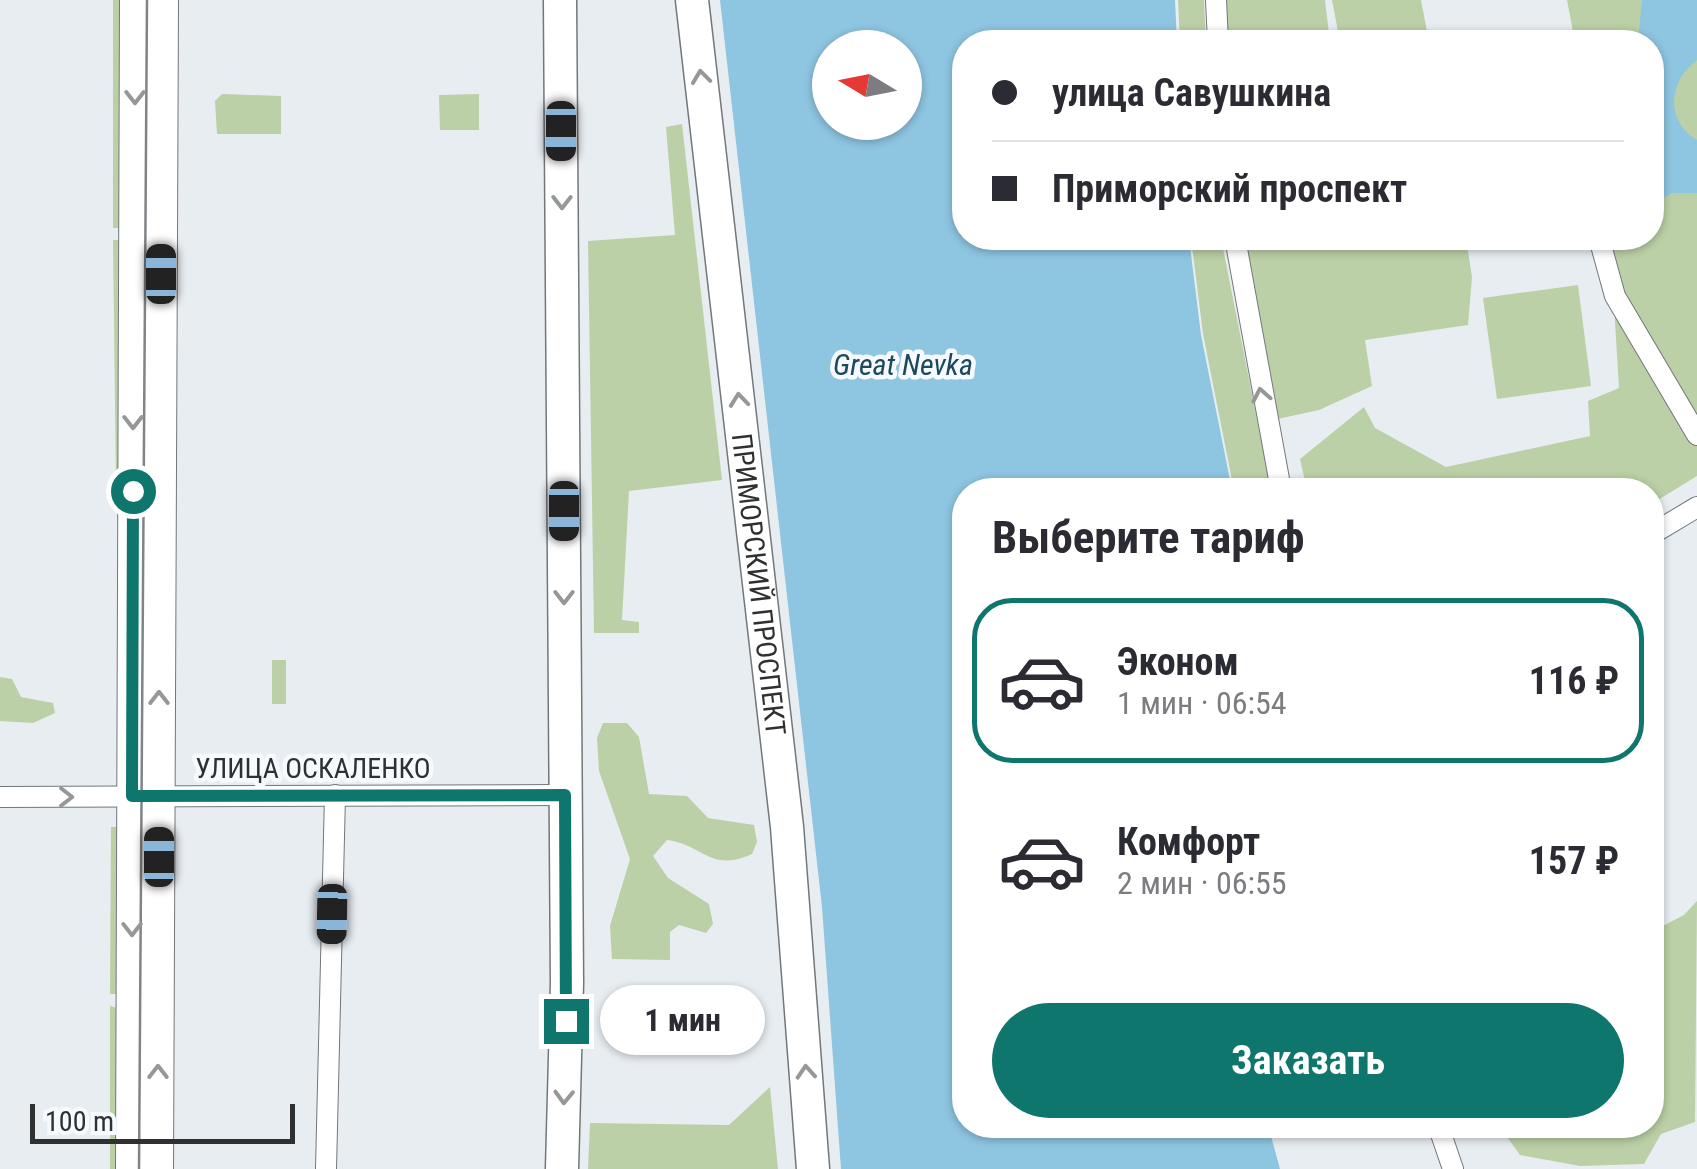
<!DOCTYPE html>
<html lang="ru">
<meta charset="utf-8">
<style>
body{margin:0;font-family:"Roboto Condensed",sans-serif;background:#f2f2f3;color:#2b2b33;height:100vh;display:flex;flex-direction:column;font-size:38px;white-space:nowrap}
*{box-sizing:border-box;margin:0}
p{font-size:32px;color:#7c7c81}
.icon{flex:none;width:55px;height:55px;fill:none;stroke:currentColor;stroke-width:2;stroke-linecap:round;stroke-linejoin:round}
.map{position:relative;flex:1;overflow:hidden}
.panel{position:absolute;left:952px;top:478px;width:712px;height:660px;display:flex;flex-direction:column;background:#fff;border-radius:40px;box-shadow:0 2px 8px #0004}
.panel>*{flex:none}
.hud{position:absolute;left:952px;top:30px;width:712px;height:220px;border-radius:40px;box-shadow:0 2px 8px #0004;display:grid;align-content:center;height:220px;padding:0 40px;background:#fff}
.needle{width:65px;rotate:280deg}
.fabs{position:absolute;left:812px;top:30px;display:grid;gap:20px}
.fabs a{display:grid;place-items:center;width:110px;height:110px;border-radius:50%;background:#fff;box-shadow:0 2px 8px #0004;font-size:50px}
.scale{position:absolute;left:30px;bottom:25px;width:265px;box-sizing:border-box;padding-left:10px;border:5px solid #2e3032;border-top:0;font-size:28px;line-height:35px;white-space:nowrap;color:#2e3032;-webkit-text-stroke:8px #f6fafe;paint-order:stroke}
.end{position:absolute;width:45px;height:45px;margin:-22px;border:12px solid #0f766e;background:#fff;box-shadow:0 0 0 5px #fff}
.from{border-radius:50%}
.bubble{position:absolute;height:70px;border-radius:35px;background:#fff;box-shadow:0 2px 8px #0004;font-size:32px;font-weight:700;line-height:70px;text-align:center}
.car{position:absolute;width:30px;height:60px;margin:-30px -15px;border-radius:12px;box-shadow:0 0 8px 2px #0007;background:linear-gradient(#222 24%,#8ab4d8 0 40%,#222 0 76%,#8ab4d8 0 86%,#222 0)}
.hud b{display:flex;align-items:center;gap:35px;height:95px;font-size:38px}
.hud b+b{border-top:2px solid #e1e1e2}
.hud i{width:25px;height:25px;background:#2b2b33}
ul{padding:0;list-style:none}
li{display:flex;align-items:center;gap:30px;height:165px;margin:0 20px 15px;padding:0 20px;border:5px solid transparent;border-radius:40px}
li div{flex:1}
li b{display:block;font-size:38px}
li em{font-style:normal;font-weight:700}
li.on{border-color:#0f766e}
li>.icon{width:90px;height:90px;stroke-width:1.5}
h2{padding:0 40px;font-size:45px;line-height:120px}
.cta{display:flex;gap:20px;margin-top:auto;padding:20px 40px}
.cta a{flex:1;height:115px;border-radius:60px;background:#0f766e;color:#fff;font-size:40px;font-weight:700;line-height:115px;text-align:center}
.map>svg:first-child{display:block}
.green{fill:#bbd0a6}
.water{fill:#8ec5e1;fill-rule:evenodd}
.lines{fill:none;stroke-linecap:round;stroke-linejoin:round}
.street-casing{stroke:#72777b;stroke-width:22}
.secondary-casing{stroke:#72777b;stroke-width:32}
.primary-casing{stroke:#72777b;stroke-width:35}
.street{stroke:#fff;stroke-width:20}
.secondary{stroke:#fff;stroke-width:30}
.primary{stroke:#fff;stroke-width:32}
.tram{stroke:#808487;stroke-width:2.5}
.oneway{stroke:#969898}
.route{stroke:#0f766e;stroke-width:12}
.labels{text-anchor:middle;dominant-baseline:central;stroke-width:9;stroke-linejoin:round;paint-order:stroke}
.street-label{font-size:28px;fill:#2e3032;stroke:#f6fafe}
.water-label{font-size:30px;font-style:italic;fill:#1c495d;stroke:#f6fafe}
</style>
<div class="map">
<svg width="1697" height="1169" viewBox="0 0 1697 1169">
<rect width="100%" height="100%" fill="#e8edf2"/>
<g class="green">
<polygon points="113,0 127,0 128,228 113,228"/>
<polygon points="1178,0 1204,0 1206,42 1180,42"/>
<polygon points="1224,0 1325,0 1330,42 1226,42"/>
<polygon points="1332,0 1421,0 1429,42 1340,42"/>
<polygon points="1567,0 1697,0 1697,476 1653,503 1652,490 1307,490 1300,459 1364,407 1375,428 1446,467 1590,436 1588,401 1619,388 1610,238 1652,238 1652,42 1575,42"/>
<polygon points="222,94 281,96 281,134 217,134 215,101"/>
<polygon points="479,94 479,130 440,130 439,95"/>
<polygon points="682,124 722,480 629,491 622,620 639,622 639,633 594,633 588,241 675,235 666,127"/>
<polygon points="1191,238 1221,238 1271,490 1234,490 1203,334"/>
<polygon points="1245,238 1466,238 1472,277 1468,325 1365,340 1372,386 1319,410 1273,420"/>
<polygon points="113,240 127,240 126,483 116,484"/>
<polygon points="1578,285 1591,386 1497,399 1483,298"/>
<rect x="272" y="660" width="14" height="44"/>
<polygon points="0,677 12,679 21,697 53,703 55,713 33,723 0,721"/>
<path d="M603,723H627L639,737L649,794L687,796L708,818L754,825L757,842L752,854C709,873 705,845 667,840L653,856L668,878L709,904L713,924L706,933L679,925L670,932V960L612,959L610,926L630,859L599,771L597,738Z"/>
<polygon points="111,827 125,827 117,994 110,994"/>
<polygon points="1697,901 1695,1122 1661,1134 1644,1164 1580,1166 1520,1155 1502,1130 1478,1132 1475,1125 1652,1125 1653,931 1684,915"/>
<polygon points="110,1006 121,1009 123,1169 110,1169"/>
<polygon points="770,1087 778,1169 588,1169 590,1123 729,1125"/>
</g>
<g class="water">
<path d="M720,0H1175L1177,42H965V238H1189L1201,335L1232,490H965V1125H1268L1280,1169H841L822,907ZM830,48H905V122H830Z"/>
<path d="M1642,0H1697V60C1668,81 1665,121 1697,140V193H1672L1653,204L1652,42H1638Z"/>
</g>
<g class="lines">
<g class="street-casing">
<g id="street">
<polyline points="1216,0 1218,42"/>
<polyline points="1235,238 1281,490"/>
<polyline points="1599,238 1615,296 1697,435"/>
<polyline points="1652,534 1697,507"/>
<polyline points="0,797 565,795"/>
<polyline points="1438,1125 1453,1169"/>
<polyline points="326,1169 335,795"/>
</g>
</g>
<g class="secondary-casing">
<g id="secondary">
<polyline points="131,1169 135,0"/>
<polyline points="158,1169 163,0"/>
</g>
</g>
<g class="primary-casing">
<g id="primary">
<polyline points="560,0 567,983 562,1169"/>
<path id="s1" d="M692,0L787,827L813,1169"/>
</g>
</g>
<use href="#street" class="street"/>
<use href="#secondary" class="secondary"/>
<use href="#primary" class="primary"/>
<polyline class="tram" points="139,1169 147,0"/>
</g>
<defs><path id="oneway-chevron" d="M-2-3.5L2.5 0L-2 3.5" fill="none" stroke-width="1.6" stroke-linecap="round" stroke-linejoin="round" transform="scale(2.5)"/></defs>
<g class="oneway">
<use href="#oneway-chevron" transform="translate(701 77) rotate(-97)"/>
<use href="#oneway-chevron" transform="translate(135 97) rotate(90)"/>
<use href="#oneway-chevron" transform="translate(562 202) rotate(90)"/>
<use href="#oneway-chevron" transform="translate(1261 395) rotate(-101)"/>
<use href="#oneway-chevron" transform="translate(739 400) rotate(-96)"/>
<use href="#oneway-chevron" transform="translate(133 422) rotate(90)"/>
<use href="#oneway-chevron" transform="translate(564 597) rotate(90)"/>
<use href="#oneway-chevron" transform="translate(159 698) rotate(-90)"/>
<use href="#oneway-chevron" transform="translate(66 797)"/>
<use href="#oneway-chevron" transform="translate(132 929) rotate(90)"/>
<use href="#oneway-chevron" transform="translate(158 1072) rotate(-90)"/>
<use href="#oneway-chevron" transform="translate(806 1072) rotate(-94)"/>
<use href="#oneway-chevron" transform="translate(564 1097) rotate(92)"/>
</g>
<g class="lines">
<polyline class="route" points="133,491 132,796 565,795 566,1021"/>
</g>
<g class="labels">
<g class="street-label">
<text stroke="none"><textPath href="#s1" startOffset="588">ПРИМОРСКИЙ ПРОСПЕКТ</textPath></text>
<text x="313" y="768">УЛИЦА ОСКАЛЕНКО</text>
</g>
<g class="water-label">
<text x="903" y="364">Great Nevka</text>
</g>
</g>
</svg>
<div class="fabs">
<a><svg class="needle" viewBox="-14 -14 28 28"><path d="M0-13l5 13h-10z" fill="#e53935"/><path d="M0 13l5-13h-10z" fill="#7c7c81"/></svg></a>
</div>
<div class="scale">100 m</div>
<i class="end from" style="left:133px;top:491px"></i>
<i class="end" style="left:566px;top:1021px"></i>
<div class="bubble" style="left:600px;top:985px;width:165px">1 мин</div>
<i class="car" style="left:561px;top:131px;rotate:180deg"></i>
<i class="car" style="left:161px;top:274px;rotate:0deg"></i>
<i class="car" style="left:564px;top:511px;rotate:180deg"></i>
<i class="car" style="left:159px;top:857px;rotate:0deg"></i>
<i class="car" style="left:332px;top:914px;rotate:181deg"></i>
<div class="hud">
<b><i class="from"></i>улица Савушкина</b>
<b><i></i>Приморский проспект</b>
</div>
<section class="panel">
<h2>Выберите тариф</h2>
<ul>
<li class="on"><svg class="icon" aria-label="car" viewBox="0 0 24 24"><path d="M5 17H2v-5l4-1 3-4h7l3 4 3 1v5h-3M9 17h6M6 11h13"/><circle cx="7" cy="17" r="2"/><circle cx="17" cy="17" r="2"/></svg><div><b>Эконом</b><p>1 мин · 06:54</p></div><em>116 ₽</em></li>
<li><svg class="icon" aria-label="car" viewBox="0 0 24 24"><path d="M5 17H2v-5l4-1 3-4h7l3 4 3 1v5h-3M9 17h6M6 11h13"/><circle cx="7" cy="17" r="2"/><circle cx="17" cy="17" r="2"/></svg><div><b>Комфорт</b><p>2 мин · 06:55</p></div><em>157 ₽</em></li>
</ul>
<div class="cta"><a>Заказать</a></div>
</section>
</div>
